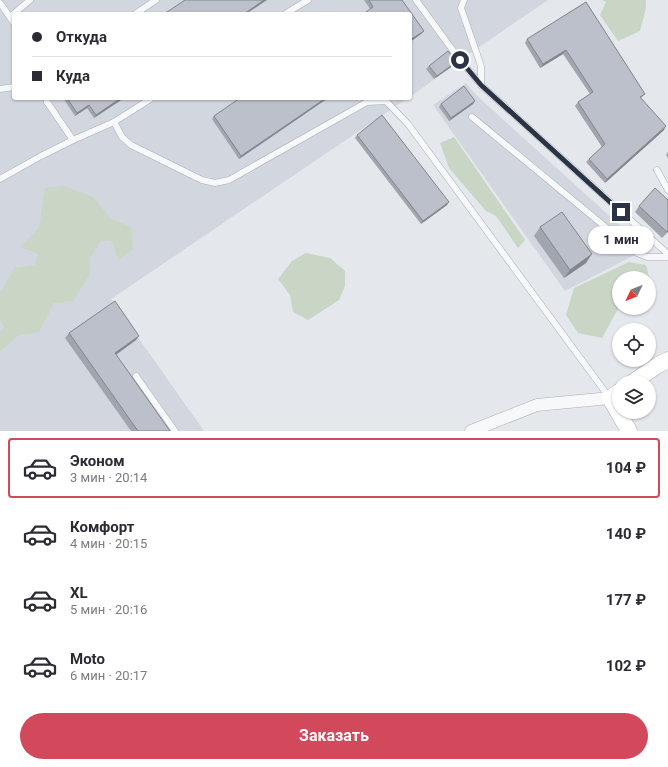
<!DOCTYPE html>
<html lang="ru">
<meta charset="utf-8">
<style>
body{margin:0;font-family:Roboto,sans-serif;background:#f2f2f3;color:#2b2b33;height:100vh;display:flex;flex-direction:column;font-size:15px;white-space:nowrap}
*{box-sizing:border-box;margin:0}
p{font-size:13px;color:#7c7c81}
.icon{flex:none;width:22px;height:22px;fill:none;stroke:currentColor;stroke-width:2;stroke-linecap:round;stroke-linejoin:round}
.map{position:relative;height:431px;overflow:hidden}
.side{display:flex;flex-direction:column;background:#fff;flex:1}
.side>*{flex:none}
.banner{position:absolute;left:12px;top:12px;width:400px;height:88px;border-radius:4px;box-shadow:0 1px 3px #0004;display:grid;align-content:center;height:88px;padding:0 20px;background:#fff}
.needle{width:26px;rotate:227deg}
.controls{position:absolute;left:612px;top:271px;display:grid;gap:8px}
.controls a{display:grid;place-items:center;width:44px;height:44px;border-radius:50%;background:#fff;box-shadow:0 1px 3px #0004;font-size:20px}
.end{position:absolute;width:18px;height:18px;margin:-9px;border:5px solid #2b3445;background:#fff;box-shadow:0 0 0 2px #fff}
.from{border-radius:50%}
.bubble{position:absolute;height:28px;border-radius:14px;background:#fff;box-shadow:0 1px 3px #0004;font-size:13px;font-weight:700;line-height:28px;text-align:center}
.banner b{display:flex;align-items:center;gap:14px;height:38px;font-size:15px}
.banner b+b{border-top:1px solid #e1e1e2}
.banner i{width:10px;height:10px;background:#2b2b33}
ul{padding:7px 0 0;list-style:none}
li{display:flex;align-items:center;gap:12px;height:60px;margin:0 8px 6px;padding:0 12px;border:2px solid transparent;border-radius:4px}
li div{flex:1}
li b{display:block;font-size:15px}
li em{font-style:normal;font-weight:700}
li.active{border-color:#d1495b}
li>.icon{width:36px;height:36px;stroke-width:1.5}
.action{display:flex;gap:8px;margin-top:auto;padding:8px 20px}
.action a{flex:1;height:46px;border-radius:24px;background:#d1495b;color:#fff;font-size:16px;font-weight:700;line-height:46px;text-align:center}
.map>svg:first-child{display:block}
.built{fill:#d2d6de}
.green{fill:#c9d6c5}
.lines{fill:none;stroke-linecap:round;stroke-linejoin:round}
.lane-casing{stroke:#a9aeb7;stroke-width:7}
.street-casing{stroke:#a9aeb7;stroke-width:13}
.secondary-casing{stroke:#a9aeb7;stroke-width:17}
.lane{stroke:#f7f8fa;stroke-width:6}
.street{stroke:#f7f8fa;stroke-width:12}
.secondary{stroke:#fff;stroke-width:16}
.wall{fill:#a1a5ae}
.shaded-wall{fill:#83868d}
.building{fill:#bbc0ca;stroke:#83868d}
.route{stroke:#2b3445;stroke-width:5}
</style>
<div class="map">
<svg width="668" height="431" viewBox="0 0 668 431">
<rect width="100%" height="100%" fill="#e4e7ec"/>
<g class="built">
<polygon points="0,0 548,0 469,54 410,97 410,14 14,14 14,98 408,98 111,299 204,431 0,431"/>
<polygon points="466,83 476,95 646,249 565,291 433,105"/>
</g>
<g class="green">
<polygon points="602,0 646,0 646,8 640,31 618,41 600,15 606,2"/>
<polygon points="454,137 525,240 518,248 496,216 486,211 449,168 440,143"/>
<polygon points="64,186 93,197 110,218 131,227 133,249 119,260 111,241 101,241 90,258 90,274 73,301 54,303 39,332 17,336 0,352 0,333 4,327 0,320 0,292 3,289 14,268 35,265 38,254 20,247 39,228 45,188"/>
<polygon points="306,253 330,258 345,271 345,286 339,300 308,320 293,312 290,295 278,279 292,261"/>
<polygon points="629,262 646,265 650,281 649,282 649,278 619,278 619,307 602,338 578,333 566,315 574,288"/>
</g>
<g class="lines">
<g class="lane-casing">
<g id="lane">
<polyline points="416,0 460,60 481,85 668,254"/>
<polyline points="464,0 461,8 481,66 481,85"/>
<polyline points="0,3 14,23"/>
<polyline points="135,14 156,0"/>
<polyline points="285,14 308,0"/>
<polyline points="10,17 30,0"/>
<polyline points="0,89 14,87"/>
<polyline points="47,102 73,140 114,122 152,98"/>
<polyline points="472,117 637,253 647,257 668,257"/>
<polyline points="114,122 122,137 131,145 202,180 215,183 229,180 367,102 386,101 408,124 609,397"/>
<polyline points="657,170 668,190"/>
<polyline points="0,179 41,156 73,140"/>
<polyline points="136,376 175,431"/>
</g>
</g>
<g class="street-casing">
<polyline id="street" points="471,431 537,405 610,398"/>
</g>
<g class="secondary-casing">
<g id="secondary">
<polyline points="633,382 658,365 668,360"/>
<polyline points="619,392 610,398 629,431"/>
</g>
</g>
<use href="#lane" class="lane"/>
<use href="#street" class="street"/>
<use href="#secondary" class="secondary"/>
</g>
<g class="wall">
<polygon points="364,0 402,0 424,31 421,34 410,42 410,14 370,9"/>
<polygon points="586,2 645,94 641,98 664,130 605,183 586,162 589,159 602,147 575,106 578,102 590,94 563,54 540,68 525,43 527,39"/>
<polygon points="454,65 434,79 426,69 429,66"/>
<polygon points="67,98 124,98 94,118 87,108 75,116 65,101"/>
<polygon points="328,98 239,159 212,119 214,116"/>
<polygon points="475,101 473,104 449,121 439,107 441,104"/>
<polygon points="357,135 447,205 421,224 355,138"/>
<polygon points="668,152 668,158 666,155"/>
<polygon points="668,200 668,232 662,238 635,212 639,206"/>
<polygon points="540,227 586,263 564,278 534,236"/>
<polygon points="69,333 136,340 116,355 170,431 131,431 65,338"/>
</g>
<g class="shaded-wall">
<polygon points="264,0 267,0 246,14 244,14"/>
<polygon points="424,31 421,34 410,42 410,40"/>
<polygon points="566,50 563,54 540,68 543,64"/>
<polygon points="456,62 454,65 434,79 437,76"/>
<polygon points="121,98 124,98 94,118 96,115"/>
<polygon points="326,98 328,98 239,159 241,156"/>
<polygon points="475,101 473,104 449,121 451,118"/>
<polygon points="89,105 87,108 75,116 77,113"/>
<polygon points="666,126 664,130 605,183 607,179"/>
<polygon points="449,202 447,205 421,224 423,221"/>
<polygon points="592,254 586,263 564,278 570,270"/>
<polygon points="139,336 136,340 111,358 115,353"/>
</g>
<g class="building">
<polygon points="185,0 264,0 244,14 164,14"/>
<polygon points="369,0 402,0 424,31 410,40 410,14 363,14 373,7"/>
<polygon points="586,2 645,94 640,97 666,126 607,179 589,159 605,144 578,102 593,92 566,50 543,64 527,39"/>
<polygon points="448,51 456,62 437,76 429,66"/>
<polygon points="464,86 475,101 451,118 441,104"/>
<polygon points="67,98 121,98 96,115 89,105 77,113"/>
<polygon points="240,98 326,98 241,156 214,116"/>
<polygon points="382,115 449,202 423,221 357,135"/>
<polygon points="655,188 668,200 668,230 667,232 639,206"/>
<polygon points="562,212 592,254 570,270 540,227"/>
<polygon points="115,301 139,336 115,353 170,431 138,431 69,333"/>
</g>
<g class="lines">
<polyline class="route" points="460,60 481,85 621,212"/>
</g>
</svg>
<div class="controls">
<a><svg class="needle" viewBox="-14 -14 28 28"><path d="M0-13l5 13h-10z" fill="#e53935"/><path d="M0 13l5-13h-10z" fill="#7c7c81"/></svg></a>
<a><svg class="icon" aria-label="locate" viewBox="0 0 24 24"><circle cx="12" cy="12" r="6"/><path d="M12 2v4M12 18v4M2 12h4M18 12h4"/></svg></a>
<a><svg class="icon" aria-label="layers" viewBox="0 0 24 24"><path d="M12 4l9 5-9 5-9-5zM3 14l9 5 9-5"/></svg></a>
</div>
<i class="end from" style="left:460px;top:60px"></i>
<i class="end" style="left:621px;top:212px"></i>
<div class="bubble" style="left:588px;top:226px;width:66px">1 мин</div>
<div class="banner">
<b><i class="from"></i>Откуда</b>
<b><i></i>Куда</b>
</div>
</div>
<section class="side">
<ul>
<li class="active"><svg class="icon" aria-label="car" viewBox="0 0 24 24"><path d="M5 17H2v-5l4-1 3-4h7l3 4 3 1v5h-3M9 17h6M6 11h13"/><circle cx="7" cy="17" r="2"/><circle cx="17" cy="17" r="2"/></svg><div><b>Эконом</b><p>3 мин · 20:14</p></div><em>104 ₽</em></li>
<li><svg class="icon" aria-label="car" viewBox="0 0 24 24"><path d="M5 17H2v-5l4-1 3-4h7l3 4 3 1v5h-3M9 17h6M6 11h13"/><circle cx="7" cy="17" r="2"/><circle cx="17" cy="17" r="2"/></svg><div><b>Комфорт</b><p>4 мин · 20:15</p></div><em>140 ₽</em></li>
<li><svg class="icon" aria-label="car" viewBox="0 0 24 24"><path d="M5 17H2v-5l4-1 3-4h7l3 4 3 1v5h-3M9 17h6M6 11h13"/><circle cx="7" cy="17" r="2"/><circle cx="17" cy="17" r="2"/></svg><div><b>XL</b><p>5 мин · 20:16</p></div><em>177 ₽</em></li>
<li><svg class="icon" aria-label="car" viewBox="0 0 24 24"><path d="M5 17H2v-5l4-1 3-4h7l3 4 3 1v5h-3M9 17h6M6 11h13"/><circle cx="7" cy="17" r="2"/><circle cx="17" cy="17" r="2"/></svg><div><b>Moto</b><p>6 мин · 20:17</p></div><em>102 ₽</em></li>
</ul>
<div class="action"><a>Заказать</a></div>
</section>
